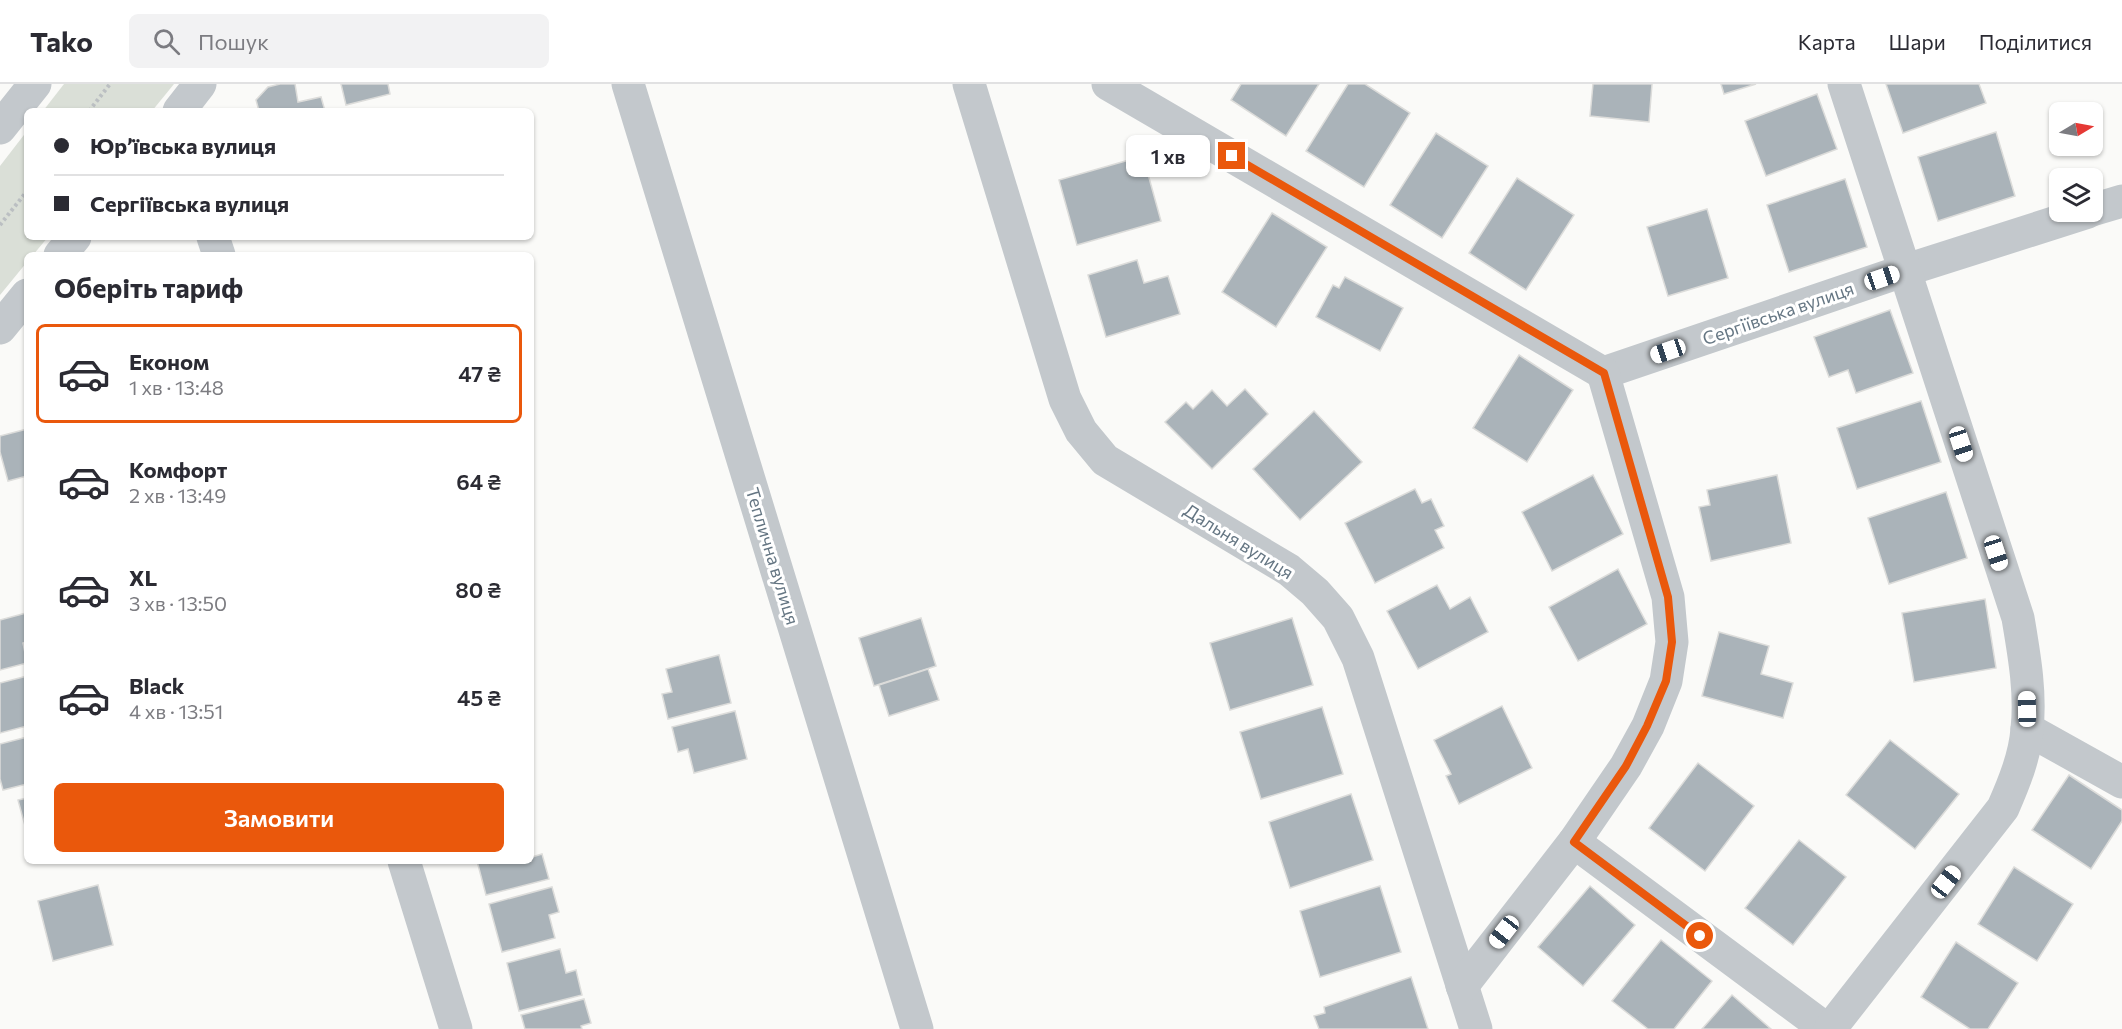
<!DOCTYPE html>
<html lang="uk">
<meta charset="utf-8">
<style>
body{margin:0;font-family:Commissioner,sans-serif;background:#f2f2f3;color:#2b2b33;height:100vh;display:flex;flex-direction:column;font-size:22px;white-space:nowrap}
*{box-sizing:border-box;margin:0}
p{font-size:20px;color:#7c7c81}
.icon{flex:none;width:33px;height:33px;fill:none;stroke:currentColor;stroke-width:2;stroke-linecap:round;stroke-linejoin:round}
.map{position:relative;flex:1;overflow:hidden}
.side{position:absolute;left:24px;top:168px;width:510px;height:612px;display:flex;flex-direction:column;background:#fff;border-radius:9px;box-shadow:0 2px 4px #0004}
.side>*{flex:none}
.top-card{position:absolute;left:24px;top:24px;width:510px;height:132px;border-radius:9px;box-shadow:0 2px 4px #0004;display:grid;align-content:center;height:132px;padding:0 30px;background:#fff}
.needle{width:39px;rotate:80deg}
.controls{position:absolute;left:2049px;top:18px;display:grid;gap:12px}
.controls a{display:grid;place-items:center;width:54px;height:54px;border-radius:9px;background:#fff;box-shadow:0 2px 4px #0004;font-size:30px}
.end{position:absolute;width:27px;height:27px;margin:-14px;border:8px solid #ea580c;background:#fff;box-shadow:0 0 0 3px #fff}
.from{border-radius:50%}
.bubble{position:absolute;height:42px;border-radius:9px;background:#fff;box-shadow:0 2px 4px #0004;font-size:20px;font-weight:600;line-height:42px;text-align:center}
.car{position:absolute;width:18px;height:36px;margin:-18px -9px;border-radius:8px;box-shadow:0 0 4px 2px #0007;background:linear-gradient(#fff 24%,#345 0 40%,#fff 0 76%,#345 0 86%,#fff 0)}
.top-card b{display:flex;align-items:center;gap:21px;height:57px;font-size:22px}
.top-card b+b{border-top:2px solid #e1e1e2}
.top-card i{width:15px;height:15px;background:#2b2b33}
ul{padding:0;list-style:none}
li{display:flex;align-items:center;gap:18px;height:99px;margin:0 12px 9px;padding:0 18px;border:3px solid transparent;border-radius:9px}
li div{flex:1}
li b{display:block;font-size:22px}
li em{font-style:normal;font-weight:600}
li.active{border-color:#ea580c}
li>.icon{width:54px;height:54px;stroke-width:1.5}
h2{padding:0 30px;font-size:27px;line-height:72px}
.primary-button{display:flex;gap:12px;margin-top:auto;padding:12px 30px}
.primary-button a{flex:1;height:69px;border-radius:9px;background:#ea580c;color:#fff;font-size:24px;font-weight:600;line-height:69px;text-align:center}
header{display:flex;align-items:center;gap:36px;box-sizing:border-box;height:84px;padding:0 30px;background:#fff;border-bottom:2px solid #e1e1e2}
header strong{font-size:28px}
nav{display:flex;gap:33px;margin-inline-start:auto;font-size:21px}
.search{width:420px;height:54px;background:#f2f2f3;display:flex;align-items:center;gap:15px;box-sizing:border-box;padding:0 21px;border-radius:9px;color:#7c7c81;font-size:22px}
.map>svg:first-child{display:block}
.green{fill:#dadfd7}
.building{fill:#aab3b9;stroke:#dcdcda;stroke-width:1.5}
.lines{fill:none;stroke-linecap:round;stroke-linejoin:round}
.path{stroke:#bbbfc2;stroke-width:4;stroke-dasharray:3 3;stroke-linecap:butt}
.minor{stroke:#c3c8cc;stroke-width:33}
.route{stroke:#ea580c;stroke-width:8}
.labels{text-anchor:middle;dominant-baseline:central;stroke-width:6;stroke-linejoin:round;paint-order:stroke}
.street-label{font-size:18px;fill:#657683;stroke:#fff}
</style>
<header>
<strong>Tako</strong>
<div class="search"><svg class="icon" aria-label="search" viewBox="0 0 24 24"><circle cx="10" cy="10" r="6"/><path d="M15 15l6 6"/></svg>Пошук</div>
<nav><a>Карта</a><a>Шари</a><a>Поділитися</a></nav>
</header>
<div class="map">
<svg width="2122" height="945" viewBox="0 0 2122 945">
<rect width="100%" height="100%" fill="#fafaf8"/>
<g class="green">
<polygon points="64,0 174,0 152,27 43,27"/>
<polygon points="27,47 27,153 48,153 33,171 27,171 27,178 0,211 0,82"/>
</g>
<g class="building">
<polygon points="280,0 295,0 298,18 321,13 325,27 259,27 256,16 268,3"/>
<polygon points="341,0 388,0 390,10 346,21"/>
<polygon points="1241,0 1319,0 1286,52 1231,16"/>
<polygon points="1348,0 1365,0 1410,29 1364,103 1306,67"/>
<polygon points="1593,0 1652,0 1649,38 1590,32"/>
<polygon points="1721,0 1756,0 1724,10"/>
<polygon points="1886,0 1979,0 1986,19 1903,49"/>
<polygon points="1817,10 1837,65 1766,92 1745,37"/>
<polygon points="1996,48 2015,112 1938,137 1918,73"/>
<polygon points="1436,49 1488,82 1442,154 1390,121"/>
<polygon points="1143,72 1161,137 1077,161 1059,96"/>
<polygon points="1517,94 1574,131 1526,206 1469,169"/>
<polygon points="1845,95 1867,163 1789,188 1767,121"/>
<polygon points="1707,125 1728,194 1668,212 1647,143"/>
<polygon points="1272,129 1327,163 1276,243 1222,208"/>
<polygon points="1137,176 1144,199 1168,192 1180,230 1106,253 1088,191"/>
<polygon points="1345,193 1403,224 1380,267 1316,233 1333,201 1339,204"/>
<polygon points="1890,226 1913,289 1856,309 1848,286 1829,293 1814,253"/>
<polygon points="1519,271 1573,306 1527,378 1473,344"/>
<polygon points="1245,305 1268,330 1212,385 1165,338 1186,318 1193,325 1212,306 1227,322"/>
<polygon points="1921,317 1941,378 1857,405 1837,344"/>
<polygon points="1314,327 1362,378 1300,436 1253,385"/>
<polygon points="27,345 27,392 8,397 0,368 0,352"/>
<polygon points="1593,391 1623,450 1552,487 1522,428"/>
<polygon points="1777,391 1791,459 1711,477 1699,423 1710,421 1707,406"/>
<polygon points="1415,405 1422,419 1431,415 1444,442 1435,446 1444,464 1375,499 1345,439"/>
<polygon points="1946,408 1967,474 1889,500 1868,434"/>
<polygon points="1618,485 1647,540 1578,577 1549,523"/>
<polygon points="1437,501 1450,525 1470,513 1488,548 1418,585 1387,527"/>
<polygon points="1985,515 1996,584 1914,598 1902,529"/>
<polygon points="26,529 27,558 23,559 27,579 0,586 0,536"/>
<polygon points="921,534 936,582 874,602 859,554"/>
<polygon points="1292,534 1313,601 1230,626 1210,559"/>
<polygon points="1719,548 1769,562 1761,590 1793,599 1783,634 1702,612"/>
<polygon points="719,571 731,619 668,635 662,610 672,608 666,585"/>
<polygon points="928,585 939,616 889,632 879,601"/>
<polygon points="27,592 27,642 0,649 0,599"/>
<polygon points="1502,622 1532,684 1459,720 1446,692 1451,690 1434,656"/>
<polygon points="1322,623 1343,690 1261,715 1240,648"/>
<polygon points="735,627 747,675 694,689 688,665 678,668 672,643"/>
<polygon points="27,653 27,700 3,706 0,695 0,660"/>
<polygon points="1890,656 1959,710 1915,765 1846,711"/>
<polygon points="1698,679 1754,722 1705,787 1649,744"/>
<polygon points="2069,691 2122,726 2122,737 2091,785 2032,746"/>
<polygon points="1351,710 1373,776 1290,804 1269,738"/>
<polygon points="27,714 27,749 18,716"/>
<polygon points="1799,756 1846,793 1793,861 1745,824"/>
<polygon points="531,767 532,773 542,770 549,795 486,811 477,777 531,777"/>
<polygon points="2014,783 2073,820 2037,877 1978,840"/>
<polygon points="98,801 113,861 53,877 38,817"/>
<polygon points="1380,802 1401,868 1320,893 1300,827"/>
<polygon points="1590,802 1635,841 1583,902 1538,863"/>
<polygon points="552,803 559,828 549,831 555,854 502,868 489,820"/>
<polygon points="1661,856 1712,897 1674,945 1648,945 1612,917"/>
<polygon points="1956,858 2018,899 1988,945 1970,945 1921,913"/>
<polygon points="560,865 566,889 576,886 582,911 519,927 507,879"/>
<polygon points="1411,893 1428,945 1319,945 1314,932 1325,929 1324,923"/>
<polygon points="1732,911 1771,945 1702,945"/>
<polygon points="584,915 591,939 581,942 582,945 525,945 521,931"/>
</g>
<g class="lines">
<g class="path">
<polyline points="89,27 110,0"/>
<polyline points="0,141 27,107"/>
</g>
<g class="minor">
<polyline points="628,0 917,945"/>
<polyline points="969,0 1065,315 1081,347 1105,376 1289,486 1315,508 1338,534 1358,574 1476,945"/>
<polyline points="1108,0 1603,289 1903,187 2088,128"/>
<polyline points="179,27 200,0"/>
<polyline points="0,44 35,0"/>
<polyline points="2092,126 2122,117"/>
<polyline points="213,153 219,171"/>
<polyline points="60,171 75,153"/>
<polyline points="0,244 27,211"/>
<polyline points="2027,645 2122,698"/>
<polyline points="1574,758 1826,945"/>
<polyline points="404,777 456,945"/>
<polyline points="1462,902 1574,758 1626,682 1648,642 1666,597 1672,558 1668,513 1603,289"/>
<path d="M1830,945L2003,724C2014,699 2025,672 2027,645C2031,608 2024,570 2018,534L1844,0"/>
</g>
</g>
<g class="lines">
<polyline class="route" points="1232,72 1604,289 1668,513 1672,558 1666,597 1647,642 1626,682 1574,758 1700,852"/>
</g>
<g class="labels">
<g class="street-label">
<text transform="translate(1778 229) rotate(-19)">Сергіївська вулиця</text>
<text transform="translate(1239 457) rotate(32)">Дальня вулиця</text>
<text transform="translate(773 472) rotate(73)">Теплична вулиця</text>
</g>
</g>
</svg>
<div class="controls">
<a><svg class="needle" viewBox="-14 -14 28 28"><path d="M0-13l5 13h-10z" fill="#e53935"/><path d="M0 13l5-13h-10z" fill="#7c7c81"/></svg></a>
<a><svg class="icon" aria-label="layers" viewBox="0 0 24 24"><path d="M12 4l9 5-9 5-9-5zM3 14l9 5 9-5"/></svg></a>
</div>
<i class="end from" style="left:1700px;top:852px"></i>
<i class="end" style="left:1232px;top:72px"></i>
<div class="bubble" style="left:1126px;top:51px;width:84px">1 хв</div>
<i class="car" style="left:1882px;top:194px;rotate:71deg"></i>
<i class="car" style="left:1668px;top:267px;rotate:251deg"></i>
<i class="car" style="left:1961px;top:360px;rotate:162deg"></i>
<i class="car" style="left:1996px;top:469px;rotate:162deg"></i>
<i class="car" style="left:2027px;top:625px;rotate:359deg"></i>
<i class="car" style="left:1946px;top:798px;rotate:38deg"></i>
<i class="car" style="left:1504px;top:848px;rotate:218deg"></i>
<div class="top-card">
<b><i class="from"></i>Юрʼївська вулиця</b>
<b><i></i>Сергіївська вулиця</b>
</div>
<section class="side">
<h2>Оберіть тариф</h2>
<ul>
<li class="active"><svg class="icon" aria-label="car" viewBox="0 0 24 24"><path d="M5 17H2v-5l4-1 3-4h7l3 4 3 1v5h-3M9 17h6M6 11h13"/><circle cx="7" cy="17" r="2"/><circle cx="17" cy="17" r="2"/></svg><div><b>Економ</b><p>1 хв · 13:48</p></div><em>47 ₴</em></li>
<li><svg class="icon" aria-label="car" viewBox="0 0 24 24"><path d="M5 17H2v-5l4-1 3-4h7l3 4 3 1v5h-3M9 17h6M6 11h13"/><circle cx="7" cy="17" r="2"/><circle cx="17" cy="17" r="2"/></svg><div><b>Комфорт</b><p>2 хв · 13:49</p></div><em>64 ₴</em></li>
<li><svg class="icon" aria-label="car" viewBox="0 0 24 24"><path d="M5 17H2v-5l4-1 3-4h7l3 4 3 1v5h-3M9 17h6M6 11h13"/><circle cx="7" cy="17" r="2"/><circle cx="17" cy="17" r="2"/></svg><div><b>XL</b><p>3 хв · 13:50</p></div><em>80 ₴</em></li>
<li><svg class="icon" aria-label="car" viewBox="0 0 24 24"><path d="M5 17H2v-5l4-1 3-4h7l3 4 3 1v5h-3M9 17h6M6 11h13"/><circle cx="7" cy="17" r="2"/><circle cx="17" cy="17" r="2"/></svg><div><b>Black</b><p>4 хв · 13:51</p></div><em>45 ₴</em></li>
</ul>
<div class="primary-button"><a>Замовити</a></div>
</section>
</div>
